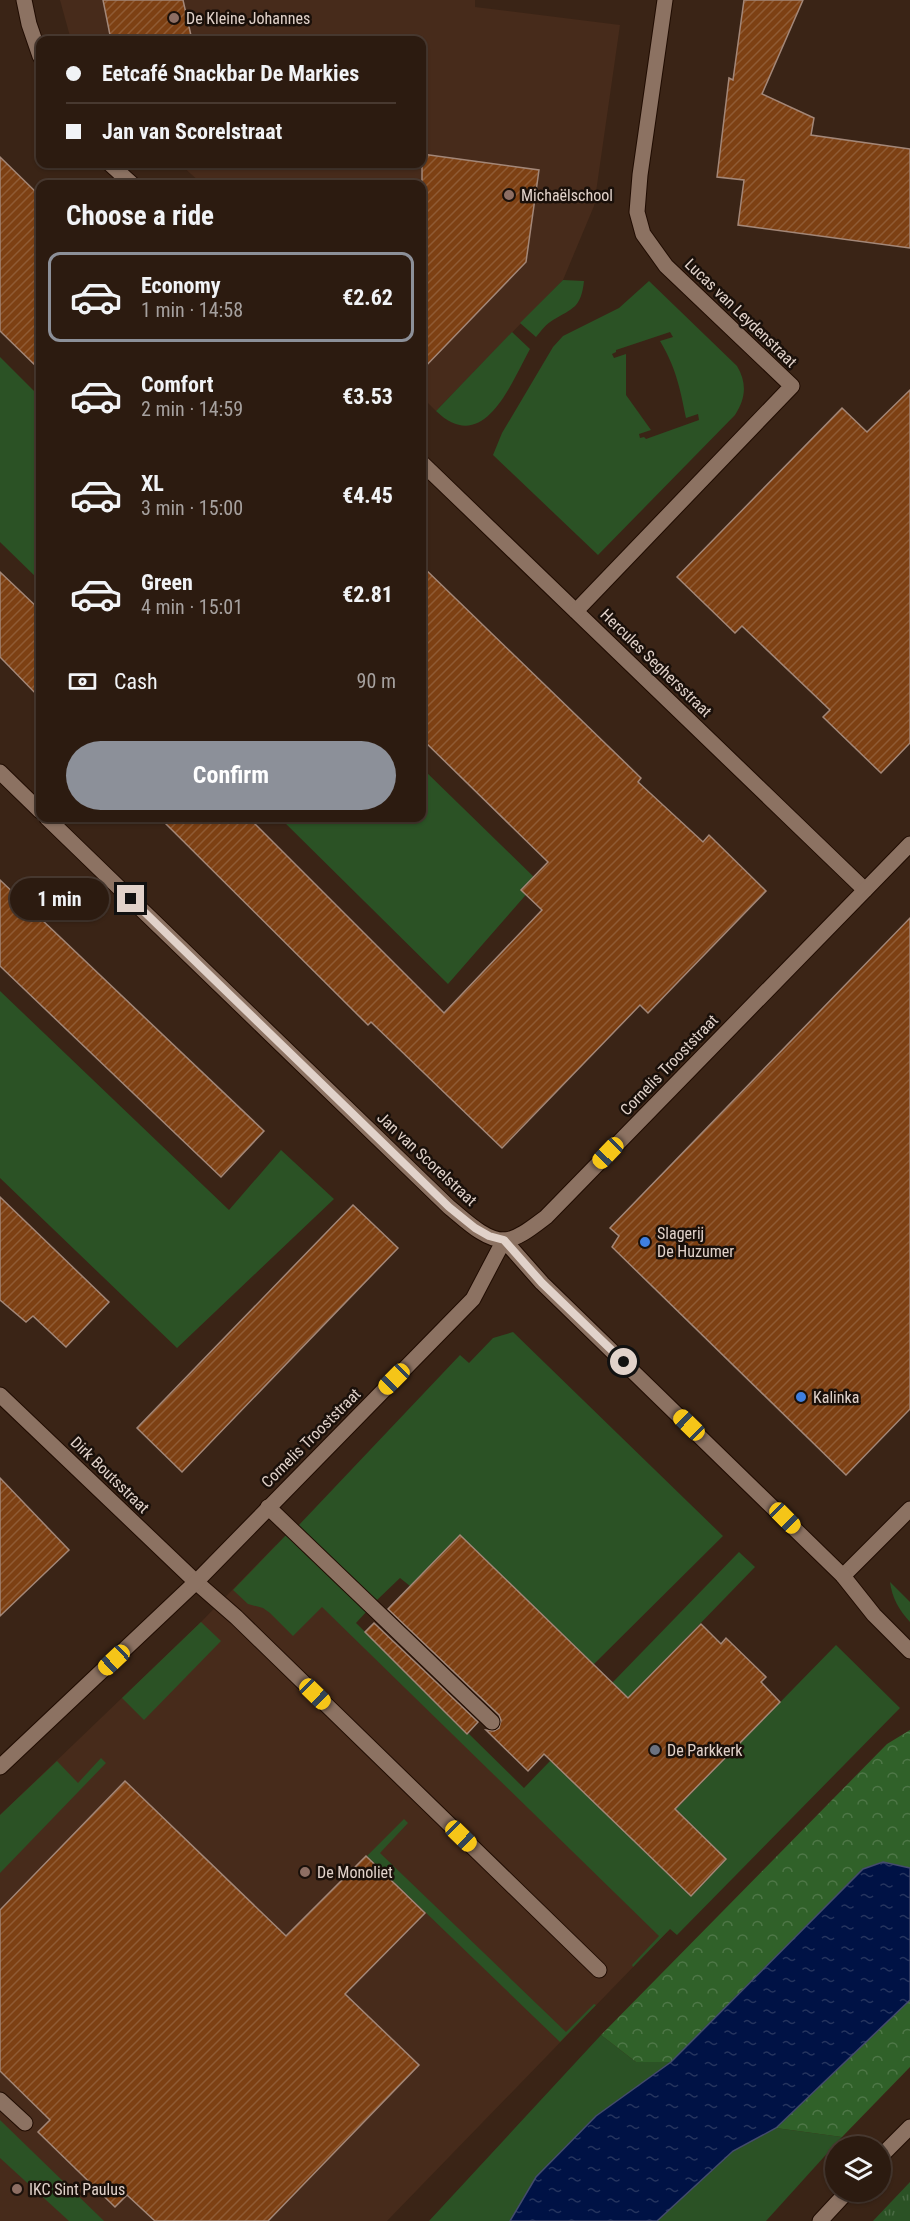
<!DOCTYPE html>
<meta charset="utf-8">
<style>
body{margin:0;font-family:"Roboto Condensed",sans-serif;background:#342419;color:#f1f3f6;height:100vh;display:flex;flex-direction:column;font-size:22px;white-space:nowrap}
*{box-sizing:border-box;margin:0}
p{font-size:20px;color:#a6a19f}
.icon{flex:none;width:33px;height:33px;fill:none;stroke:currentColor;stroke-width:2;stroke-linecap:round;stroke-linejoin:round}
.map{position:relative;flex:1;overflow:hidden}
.drawer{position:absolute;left:36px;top:180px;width:390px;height:642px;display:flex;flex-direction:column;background:#2c1b10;border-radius:12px;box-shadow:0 2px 4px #0004,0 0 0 2px #483930}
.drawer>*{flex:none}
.hud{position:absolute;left:36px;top:36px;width:390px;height:132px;border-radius:12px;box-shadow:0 2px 4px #0004,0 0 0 2px #483930;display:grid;align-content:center;height:132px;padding:0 30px;background:#2c1b10}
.fabs{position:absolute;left:825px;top:2136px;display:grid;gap:12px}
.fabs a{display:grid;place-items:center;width:66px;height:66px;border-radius:50%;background:#2c1b10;box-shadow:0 2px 4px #0004,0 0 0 2px #483930;font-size:30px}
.end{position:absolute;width:27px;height:27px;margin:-14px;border:8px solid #e1d2ca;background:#111;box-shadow:0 0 0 3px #111}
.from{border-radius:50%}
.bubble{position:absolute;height:42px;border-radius:21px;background:#2c1b10;box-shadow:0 2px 4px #0004,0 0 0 2px #483930;font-size:20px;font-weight:700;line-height:42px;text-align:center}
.car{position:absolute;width:18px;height:36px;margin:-18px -9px;border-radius:8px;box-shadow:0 0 4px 2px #0007;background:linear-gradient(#f5c518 24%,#345 0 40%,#f5c518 0 76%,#345 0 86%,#f5c518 0)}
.hud b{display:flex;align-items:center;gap:21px;height:57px;font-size:22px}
.hud b+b{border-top:2px solid #483930}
.hud i{width:15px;height:15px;background:#f1f3f6}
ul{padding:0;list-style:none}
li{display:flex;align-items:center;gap:18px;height:90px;margin:0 12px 9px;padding:0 18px;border:3px solid transparent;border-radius:12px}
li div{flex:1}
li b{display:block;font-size:22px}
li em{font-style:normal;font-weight:700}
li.on{border-color:#8c9099}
li>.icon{width:54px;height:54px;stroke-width:1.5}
h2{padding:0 30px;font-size:27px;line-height:72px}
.pay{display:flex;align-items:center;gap:15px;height:66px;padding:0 30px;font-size:22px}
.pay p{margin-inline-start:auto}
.primary-button{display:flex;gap:12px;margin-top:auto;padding:12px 30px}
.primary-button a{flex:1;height:69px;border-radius:36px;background:#8c9099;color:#fff;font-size:24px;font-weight:700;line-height:69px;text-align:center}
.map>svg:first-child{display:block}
.built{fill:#472b1b}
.grass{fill:#2b5225;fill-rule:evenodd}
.forest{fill:url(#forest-crowns)}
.park{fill:url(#park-tufts)}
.water{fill:url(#water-ripples);stroke:#444c6d;stroke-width:1.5}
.building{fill:url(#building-hatch);stroke:#a38778;stroke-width:1.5}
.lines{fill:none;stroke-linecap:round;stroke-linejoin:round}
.lane-casing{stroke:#200c02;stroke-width:17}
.street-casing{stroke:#200c02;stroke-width:17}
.secondary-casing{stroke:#200c02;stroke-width:17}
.lane{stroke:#8c7262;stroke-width:15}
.street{stroke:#8c7262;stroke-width:15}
.secondary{stroke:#8c7262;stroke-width:15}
.route{stroke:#e1d2ca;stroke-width:8}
.education-dot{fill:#8d6e63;stroke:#1a100a;stroke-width:2}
.shop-dot{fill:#3f7fe0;stroke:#1a100a;stroke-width:2}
.worship-dot{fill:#6b7280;stroke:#1a100a;stroke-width:2}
.labels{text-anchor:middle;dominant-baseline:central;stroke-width:5;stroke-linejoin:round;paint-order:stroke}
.poi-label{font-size:16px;fill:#e1d2ca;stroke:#1a100a;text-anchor:start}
.street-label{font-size:16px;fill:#e1d2ca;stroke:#1a100a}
</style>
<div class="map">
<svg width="910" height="2221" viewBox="0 0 910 2221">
<defs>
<pattern id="forest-crowns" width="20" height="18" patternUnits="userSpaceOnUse" patternTransform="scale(1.5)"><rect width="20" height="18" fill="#306129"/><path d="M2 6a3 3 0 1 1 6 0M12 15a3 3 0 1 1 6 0" fill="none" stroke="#4e7747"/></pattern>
<pattern id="park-tufts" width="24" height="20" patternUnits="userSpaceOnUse" patternTransform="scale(1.5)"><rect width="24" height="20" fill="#2b5225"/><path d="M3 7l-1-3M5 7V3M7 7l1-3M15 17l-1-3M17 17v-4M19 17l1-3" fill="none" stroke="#496a43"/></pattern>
<pattern id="water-ripples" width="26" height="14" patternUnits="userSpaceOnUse" patternTransform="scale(1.5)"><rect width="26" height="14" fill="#001245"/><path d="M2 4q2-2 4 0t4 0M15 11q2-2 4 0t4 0" fill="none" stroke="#25345e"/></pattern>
<pattern id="building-hatch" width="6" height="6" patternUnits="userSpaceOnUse" patternTransform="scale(1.5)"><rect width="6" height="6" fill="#7d4013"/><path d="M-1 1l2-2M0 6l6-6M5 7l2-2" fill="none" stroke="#8f5b34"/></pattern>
</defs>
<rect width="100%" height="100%" fill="#3a2416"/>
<g class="built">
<polygon points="60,0 475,0 475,7 620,25 594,206 563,280 436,411 422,397 422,184 202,184 180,164 422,164 422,40 71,40"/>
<polygon points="276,1545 467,1734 670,1929 387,2221 0,2221 0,1815 201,1622"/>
</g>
<g class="grass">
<path d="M563,280L584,281C581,308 573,308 553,320C546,324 541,331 536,337L520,323Z"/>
<path d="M649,281L737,366C747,383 746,398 735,415L598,555L493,455L502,433L553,347L563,336L619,308ZM670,332L673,337L660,341C676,368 680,388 686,418L698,414L699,420L646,439L644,437L640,438L639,434L651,430L626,395V354L614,358L612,354L616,352V350Z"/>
<path d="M512,332L530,349C511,383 484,457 436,411Z"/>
<polygon points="0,357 40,397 40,581 0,542"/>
<polygon points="422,768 538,881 448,984 280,818 422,818"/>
<polygon points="0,991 229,1210 281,1150 334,1199 177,1348 0,1178"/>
<polygon points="513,1332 723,1536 593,1665 460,1535 410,1586 400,1578 376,1601 298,1526 460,1355 469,1363 493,1338"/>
<polygon points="287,1534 367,1611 356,1623 524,1788 551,1760 691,1896 726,1859 676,1809 836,1645 900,1708 677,1935 670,1929 633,1967 632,1965 659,1936 322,1607 293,1636 270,1613 263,1608 248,1604 233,1590"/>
<polygon points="739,1552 755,1567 628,1698 612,1683"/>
<path d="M890,1582L910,1602V1622C899,1610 892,1598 890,1582Z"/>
<polygon points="201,1622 221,1641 144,1720 122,1698"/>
<polygon points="101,1758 106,1763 0,1873 0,1815 57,1761 78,1783"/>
<polygon points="404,1819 408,1823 380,1853 566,2032 594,2004 596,2005 560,2042 367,1856"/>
<polygon points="601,2035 636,2062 671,2062 596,2116 536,2177 510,2221 429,2221"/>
<polygon points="0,2120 104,2221 69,2221 0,2158"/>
<polygon points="776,2128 842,2137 766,2221 657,2221 733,2151"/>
</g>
<g class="forest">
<polygon points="910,1730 910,1868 883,1862 863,1869 671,2062 636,2062 601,2035 887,1744"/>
<polygon points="910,2000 910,2067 842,2137 776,2128"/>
</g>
<polygon class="park" points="910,2182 910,2221 873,2221"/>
<polygon class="water" points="883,1862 910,1868 910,2000 776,2128 733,2151 657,2221 510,2221 536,2177 596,2116 671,2062 863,1869"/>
<g class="building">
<polygon points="103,0 183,0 192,40 111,40"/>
<polygon points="744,0 803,0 762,94 814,118 811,135 910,149 910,248 738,225 744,180 717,177 729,78 733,80"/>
<polygon points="422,154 539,170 526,262 422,370"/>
<polygon points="0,157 40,196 40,370 0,331"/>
<polygon points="910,390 910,743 881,773 823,717 830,710 742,626 735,633 677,577 842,408 867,432"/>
<polygon points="422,566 641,778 638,782 703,842 709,835 766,891 648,1013 640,1005 502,1148 371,1022 368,1025 160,818 249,818 444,1013 542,910 521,890 548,862 422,739"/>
<polygon points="0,572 40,610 40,698 0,657"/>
<polygon points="0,880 264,1131 221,1177 0,966"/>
<polygon points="910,918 910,1409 846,1475 612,1247 619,1236 610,1228"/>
<polygon points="0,1197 109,1302 66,1347 33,1316 26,1322 0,1300"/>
<polygon points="353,1205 398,1248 182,1472 137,1428"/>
<polygon points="0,1478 69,1550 0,1616"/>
<polygon points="460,1535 628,1698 701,1624 721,1644 726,1638 766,1677 761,1682 780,1702 675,1809 726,1859 691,1896 544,1754 528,1771 486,1730 494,1731 499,1728 501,1720 499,1715 388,1609"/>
<polygon points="374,1623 478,1722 467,1734 365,1632"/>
<polygon points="125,1781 286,1936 366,1856 425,1913 345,1994 419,2065 268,2221 155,2221 127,2195 115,2207 38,2132 50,2120 0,2071 0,1910"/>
</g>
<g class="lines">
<g class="lane-casing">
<g id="lane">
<polyline points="268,1507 492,1722"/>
<polyline points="196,1582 236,1617 599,1970"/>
<polyline points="0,2100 25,2123"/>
</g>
</g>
<g class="street-casing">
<g id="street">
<polyline points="24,0 29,24 40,56"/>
<polyline points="110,164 132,184"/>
<polyline points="422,463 865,890"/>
<polyline points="576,611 792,386 666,266 643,234 637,212 640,175 665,0"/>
<polyline points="0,1395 196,1582"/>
<polyline points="843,1576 910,1509"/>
<polyline points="0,1767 196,1582 473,1299 504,1240 542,1283 843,1576 874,1615 910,1651"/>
<polyline points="880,2157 910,2127"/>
<polyline points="820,2221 847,2192"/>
</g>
</g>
<g class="secondary-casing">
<g id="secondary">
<polyline points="0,772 40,811"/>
<path d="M47,818L449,1207C463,1218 485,1241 505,1240C519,1239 535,1225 546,1217L910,844"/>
</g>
</g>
<use href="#lane" class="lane"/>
<use href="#street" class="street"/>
<use href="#secondary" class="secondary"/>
</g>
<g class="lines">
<polyline class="route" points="131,899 449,1207 475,1228 489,1236 504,1240 542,1283 624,1362"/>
</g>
<g class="education-dot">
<circle cx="174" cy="18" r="6"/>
<circle cx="509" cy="195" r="6"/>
<circle cx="305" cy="1872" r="6"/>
<circle cx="17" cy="2189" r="6"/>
</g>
<g class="shop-dot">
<circle cx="645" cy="1242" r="6"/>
<circle cx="801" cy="1397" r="6"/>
</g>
<circle class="worship-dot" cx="655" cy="1750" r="6"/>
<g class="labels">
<g class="poi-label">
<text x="186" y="18">De Kleine Johannes</text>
<text x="521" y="195">Michaëlschool</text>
<text x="657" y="1233">Slagerij<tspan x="657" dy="18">De Huzumer</tspan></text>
<text x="813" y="1397">Kalinka</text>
<text x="667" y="1750">De Parkkerk</text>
<text x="317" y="1872">De Monoliet</text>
<text x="29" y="2189">IKC Sint Paulus</text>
</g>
<g class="street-label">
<text transform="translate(741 313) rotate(44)">Lucas van Leydenstraat</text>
<text transform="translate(656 663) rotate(44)">Hercules Seghersstraat</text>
<text transform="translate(669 1065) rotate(-46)">Cornelis Trooststraat</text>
<text transform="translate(427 1159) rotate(43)">Jan van Scorelstraat</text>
<text transform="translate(311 1438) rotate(-45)">Cornelis Trooststraat</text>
<text transform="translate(110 1475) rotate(44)">Dirk Boutsstraat</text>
</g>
</g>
</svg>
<div class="fabs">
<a><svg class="icon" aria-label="layers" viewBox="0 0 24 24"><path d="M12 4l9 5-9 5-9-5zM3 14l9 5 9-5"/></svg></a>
</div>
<i class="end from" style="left:624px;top:1362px"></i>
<i class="end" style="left:131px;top:899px"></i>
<div class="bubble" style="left:10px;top:878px;width:99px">1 min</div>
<i class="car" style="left:608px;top:1153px;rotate:224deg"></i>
<i class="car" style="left:394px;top:1379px;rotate:225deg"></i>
<i class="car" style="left:689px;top:1425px;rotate:314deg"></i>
<i class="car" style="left:785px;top:1518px;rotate:135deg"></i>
<i class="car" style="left:114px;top:1660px;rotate:227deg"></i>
<i class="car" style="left:315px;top:1694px;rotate:134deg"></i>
<i class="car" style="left:461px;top:1836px;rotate:134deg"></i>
<div class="hud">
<b><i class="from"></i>Eetcafé Snackbar De Markies</b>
<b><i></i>Jan van Scorelstraat</b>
</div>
<section class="drawer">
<h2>Choose a ride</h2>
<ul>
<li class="on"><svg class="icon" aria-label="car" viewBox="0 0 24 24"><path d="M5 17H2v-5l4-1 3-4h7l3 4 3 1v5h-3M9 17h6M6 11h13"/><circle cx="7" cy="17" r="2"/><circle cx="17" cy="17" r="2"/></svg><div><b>Economy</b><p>1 min · 14:58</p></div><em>€2.62</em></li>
<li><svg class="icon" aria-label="car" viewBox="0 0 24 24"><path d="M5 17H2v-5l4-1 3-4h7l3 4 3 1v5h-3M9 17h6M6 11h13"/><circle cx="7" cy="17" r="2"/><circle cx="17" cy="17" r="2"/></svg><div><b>Comfort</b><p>2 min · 14:59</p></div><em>€3.53</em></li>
<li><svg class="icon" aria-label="car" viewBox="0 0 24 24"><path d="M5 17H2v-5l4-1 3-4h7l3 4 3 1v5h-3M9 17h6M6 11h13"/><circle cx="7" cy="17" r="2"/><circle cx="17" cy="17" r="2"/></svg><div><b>XL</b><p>3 min · 15:00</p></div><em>€4.45</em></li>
<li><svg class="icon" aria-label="car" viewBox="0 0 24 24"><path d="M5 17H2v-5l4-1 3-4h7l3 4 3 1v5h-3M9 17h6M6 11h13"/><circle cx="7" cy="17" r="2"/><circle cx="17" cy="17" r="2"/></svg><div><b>Green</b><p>4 min · 15:01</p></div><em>€2.81</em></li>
</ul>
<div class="pay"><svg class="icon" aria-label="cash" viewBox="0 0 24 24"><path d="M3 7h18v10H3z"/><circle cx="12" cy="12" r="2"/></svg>Cash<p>90 m</p></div>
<div class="primary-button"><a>Confirm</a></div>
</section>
</div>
